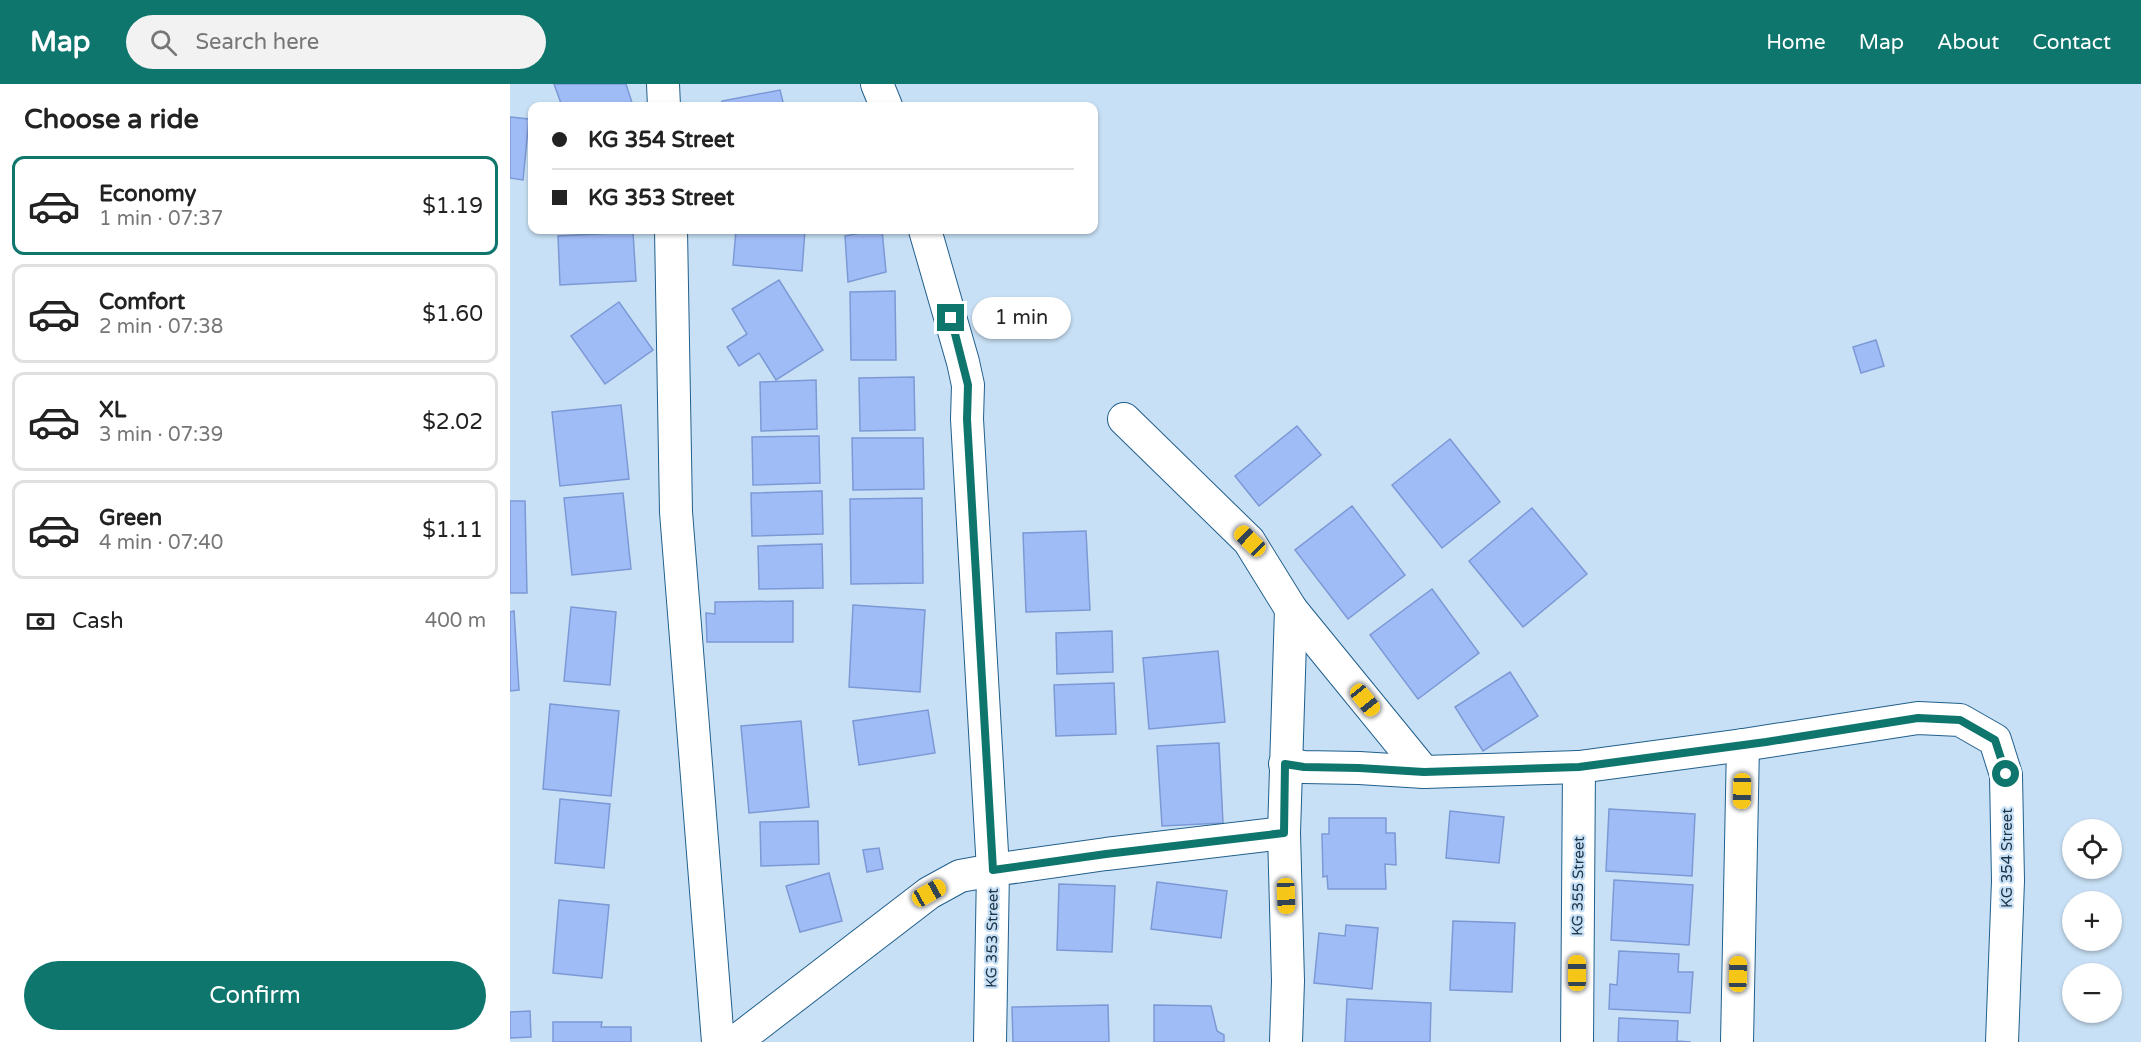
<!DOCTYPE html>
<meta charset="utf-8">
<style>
body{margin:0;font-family:"Varela Round",sans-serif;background:#f2f2f2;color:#222;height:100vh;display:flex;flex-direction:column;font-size:22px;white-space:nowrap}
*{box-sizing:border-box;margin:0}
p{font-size:20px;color:#767676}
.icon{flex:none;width:33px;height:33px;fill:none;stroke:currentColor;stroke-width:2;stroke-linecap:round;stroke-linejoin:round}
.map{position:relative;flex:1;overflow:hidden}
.side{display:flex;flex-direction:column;background:#fff;width:510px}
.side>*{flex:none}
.hud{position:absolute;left:18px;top:18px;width:570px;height:132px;border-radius:12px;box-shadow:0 2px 4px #0004;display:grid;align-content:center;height:132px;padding:0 24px;background:#fff}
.fabs{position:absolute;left:1552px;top:735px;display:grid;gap:12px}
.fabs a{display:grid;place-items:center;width:60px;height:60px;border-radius:50%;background:#fff;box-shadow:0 2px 4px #0004;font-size:30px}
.end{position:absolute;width:27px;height:27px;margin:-14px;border:8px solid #0f766e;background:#fff;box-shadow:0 0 0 3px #fff}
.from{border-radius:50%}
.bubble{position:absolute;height:42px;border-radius:21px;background:#fff;box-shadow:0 2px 4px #0004;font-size:20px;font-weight:600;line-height:42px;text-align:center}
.car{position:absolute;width:18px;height:36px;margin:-18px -9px;border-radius:8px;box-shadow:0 0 4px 2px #0007;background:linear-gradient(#f5c518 24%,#345 0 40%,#f5c518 0 76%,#345 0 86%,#f5c518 0)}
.hud b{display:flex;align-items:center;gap:21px;height:57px;font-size:22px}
.hud b+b{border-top:2px solid #e0e0e0}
.hud i{width:15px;height:15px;background:#222}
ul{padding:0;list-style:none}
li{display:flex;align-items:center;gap:18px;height:99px;margin:0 12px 9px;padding:0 12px;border:3px solid #e0e0e0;border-radius:12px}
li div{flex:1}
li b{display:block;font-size:22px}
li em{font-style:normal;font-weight:600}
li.selected{border-color:#0f766e}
li>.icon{width:54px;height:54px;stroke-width:1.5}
h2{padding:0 24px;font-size:27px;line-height:72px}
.pay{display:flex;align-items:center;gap:15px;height:66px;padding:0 24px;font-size:22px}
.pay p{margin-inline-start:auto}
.primary-button{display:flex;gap:12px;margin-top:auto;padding:12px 24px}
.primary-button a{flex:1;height:69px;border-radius:36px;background:#0f766e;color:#fff;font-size:24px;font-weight:600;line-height:69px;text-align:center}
header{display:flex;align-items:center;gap:36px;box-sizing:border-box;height:84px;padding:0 30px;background:#0f766e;color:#fff}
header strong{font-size:28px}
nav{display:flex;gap:33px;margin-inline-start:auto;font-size:21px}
.search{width:420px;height:54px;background:#f2f2f2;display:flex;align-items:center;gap:15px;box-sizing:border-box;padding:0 21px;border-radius:33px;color:#767676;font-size:22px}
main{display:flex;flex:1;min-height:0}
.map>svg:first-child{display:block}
.building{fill:#a0bcf7;stroke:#7c99d6;stroke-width:1.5}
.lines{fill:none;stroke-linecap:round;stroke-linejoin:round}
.minor-casing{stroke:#215f8c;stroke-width:34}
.minor{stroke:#fff;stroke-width:32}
.route{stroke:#0f766e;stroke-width:8}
.labels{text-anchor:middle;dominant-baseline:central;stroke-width:4.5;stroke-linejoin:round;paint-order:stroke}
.street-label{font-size:15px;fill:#1b3448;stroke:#c8e0f5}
</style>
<header>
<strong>Map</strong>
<div class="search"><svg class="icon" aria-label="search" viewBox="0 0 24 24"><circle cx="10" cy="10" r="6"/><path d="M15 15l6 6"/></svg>Search here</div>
<nav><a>Home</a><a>Map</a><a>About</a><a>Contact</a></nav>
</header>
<main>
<section class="side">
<h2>Choose a ride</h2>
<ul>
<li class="selected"><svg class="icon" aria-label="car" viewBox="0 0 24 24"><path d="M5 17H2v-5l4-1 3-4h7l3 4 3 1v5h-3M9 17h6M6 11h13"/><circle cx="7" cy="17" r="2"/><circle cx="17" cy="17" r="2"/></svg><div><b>Economy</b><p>1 min · 07:37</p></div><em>$1.19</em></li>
<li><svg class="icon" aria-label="car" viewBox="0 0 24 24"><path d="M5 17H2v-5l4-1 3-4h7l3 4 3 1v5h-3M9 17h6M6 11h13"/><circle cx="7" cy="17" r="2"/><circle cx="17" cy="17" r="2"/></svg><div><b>Comfort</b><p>2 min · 07:38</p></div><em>$1.60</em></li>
<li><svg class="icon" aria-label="car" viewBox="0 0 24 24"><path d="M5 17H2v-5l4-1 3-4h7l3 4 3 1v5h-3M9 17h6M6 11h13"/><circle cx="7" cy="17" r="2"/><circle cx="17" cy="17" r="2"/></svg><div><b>XL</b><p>3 min · 07:39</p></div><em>$2.02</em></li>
<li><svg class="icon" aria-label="car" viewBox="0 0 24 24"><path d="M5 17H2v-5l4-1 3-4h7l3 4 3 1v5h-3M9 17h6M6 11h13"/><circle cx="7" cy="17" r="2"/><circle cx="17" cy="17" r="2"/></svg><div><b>Green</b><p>4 min · 07:40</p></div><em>$1.11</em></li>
</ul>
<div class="pay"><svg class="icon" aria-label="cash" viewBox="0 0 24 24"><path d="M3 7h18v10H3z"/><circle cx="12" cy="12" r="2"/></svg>Cash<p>400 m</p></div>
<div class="primary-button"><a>Confirm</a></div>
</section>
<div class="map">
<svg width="1631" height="958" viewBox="0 0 1631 958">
<rect width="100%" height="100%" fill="#c8e0f5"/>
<g class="building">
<polygon points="44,0 116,0 123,22 52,22"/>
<polygon points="270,6 274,22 213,22 212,17"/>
<polygon points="0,33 19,35 13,96 0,94"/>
<polygon points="226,146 295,146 292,187 223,181"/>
<polygon points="365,146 372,146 376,188 338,198 335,152"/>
<polygon points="123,148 126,197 50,201 48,152"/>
<polygon points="269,196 313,266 266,296 249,269 229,282 217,263 237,250 222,225"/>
<polygon points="385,207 386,276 341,276 340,208"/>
<polygon points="109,218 143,266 95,300 61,252"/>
<polygon points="1366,256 1374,282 1351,289 1343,263"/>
<polygon points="404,293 405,346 350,347 349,294"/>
<polygon points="306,296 307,345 251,347 250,298"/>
<polygon points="111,321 119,395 50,402 42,328"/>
<polygon points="787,342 811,371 749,422 725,392"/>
<polygon points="309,352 310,399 243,401 242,353"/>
<polygon points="342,354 413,354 414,405 343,406"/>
<polygon points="940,355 990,418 932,464 882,401"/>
<polygon points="312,407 313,450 242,452 241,409"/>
<polygon points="113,409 121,485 62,491 54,414"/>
<polygon points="412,414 413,499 341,500 340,415"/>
<polygon points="0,417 15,417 17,509 0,509"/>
<polygon points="842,422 895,491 838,535 785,466"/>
<polygon points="1022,424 1077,490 1013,543 959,477"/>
<polygon points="576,447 580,526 516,528 513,449"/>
<polygon points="312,460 313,504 249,505 248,462"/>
<polygon points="922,505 969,569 908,615 860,551"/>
<polygon points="283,517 283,558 197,558 196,529 205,530 205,518"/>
<polygon points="343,521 415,526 410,608 339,603"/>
<polygon points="61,523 106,528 100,601 54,597"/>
<polygon points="4,527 9,606 0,607 0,528"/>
<polygon points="602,547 603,588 547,590 546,549"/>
<polygon points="708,567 715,638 639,645 633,574"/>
<polygon points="1000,588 1028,632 973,667 945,623"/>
<polygon points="604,599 606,650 546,652 544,601"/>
<polygon points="40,620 109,627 101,712 33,705"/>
<polygon points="418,626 425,669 349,681 343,637"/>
<polygon points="291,637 299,723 239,729 231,642"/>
<polygon points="709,659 713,739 652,742 647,662"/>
<polygon points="50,715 100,720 94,784 45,779"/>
<polygon points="1099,725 1185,730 1182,792 1096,787"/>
<polygon points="940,727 994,733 989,779 936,774"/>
<polygon points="819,734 876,734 876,749 885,749 886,781 875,780 876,805 818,805 817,792 813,793 812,750 819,750"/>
<polygon points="308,737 309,780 251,782 250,738"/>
<polygon points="369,764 373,785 357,788 353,766"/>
<polygon points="319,789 332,837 290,848 276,802"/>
<polygon points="1104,796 1183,801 1179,861 1101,856"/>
<polygon points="647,798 717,807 711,854 641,845"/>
<polygon points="549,800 605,802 602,868 547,866"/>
<polygon points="49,816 99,821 92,894 43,889"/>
<polygon points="943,837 1005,839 1002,908 940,906"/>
<polygon points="836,841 868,844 862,905 804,899 809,849 835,852"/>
<polygon points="1109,867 1169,870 1168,888 1183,888 1180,929 1099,925 1100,900 1107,901"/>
<polygon points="837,915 921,919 920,958 835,958"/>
<polygon points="598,921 599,958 503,958 502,923"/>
<polygon points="644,921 701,922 707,947 714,951 714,958 644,958"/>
<polygon points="20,927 21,953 0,954 0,928"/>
<polygon points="1109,934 1168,937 1167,957 1181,958 1108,958"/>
<polygon points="43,938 92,938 91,943 121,943 121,958 43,958"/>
</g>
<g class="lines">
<g class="minor-casing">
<g id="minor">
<polyline points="153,0 154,22"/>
<polyline points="367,0 376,22"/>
<polyline points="161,146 166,428 208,958"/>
<polyline points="415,146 453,278 458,301 457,335 483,786 480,958"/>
<polyline points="614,335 739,457 781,525 914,688"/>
<polyline points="775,680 794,683 849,684 914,688 1069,683 1233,661 1408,634 1450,636 1485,656 1496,691 1498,797 1492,958"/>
<polyline points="225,958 419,809 450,792 483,786 596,770 774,749"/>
<polyline points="776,958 778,897 774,749 781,525"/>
<polyline points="1067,958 1069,683"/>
<polyline points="1227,958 1233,661"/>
</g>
</g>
<use href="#minor" class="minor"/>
</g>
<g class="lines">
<polyline class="route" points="441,234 458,301 457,335 483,786 596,770 774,749 775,680 794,683 849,684 914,688 1069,683 1256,658 1408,634 1450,636 1485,656 1496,690"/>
</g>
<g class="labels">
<g class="street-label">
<text transform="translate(1497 774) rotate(-90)">KG 354 Street</text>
<text transform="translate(1068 802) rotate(-89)">KG 355 Street</text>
<text transform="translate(482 854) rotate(-89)">KG 353 Street</text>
</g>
</g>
</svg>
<div class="fabs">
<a><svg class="icon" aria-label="locate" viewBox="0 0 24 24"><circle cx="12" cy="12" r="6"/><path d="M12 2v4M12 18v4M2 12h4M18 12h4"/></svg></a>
<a>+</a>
<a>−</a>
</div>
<i class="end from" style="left:1496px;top:690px"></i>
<i class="end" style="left:441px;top:234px"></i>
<div class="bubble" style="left:462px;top:213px;width:99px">1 min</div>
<i class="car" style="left:740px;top:457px;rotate:314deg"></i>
<i class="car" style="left:855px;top:616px;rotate:141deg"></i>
<i class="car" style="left:1232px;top:707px;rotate:181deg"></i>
<i class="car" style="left:419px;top:809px;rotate:61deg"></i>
<i class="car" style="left:776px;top:812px;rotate:178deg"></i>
<i class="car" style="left:1067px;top:889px;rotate:0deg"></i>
<i class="car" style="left:1228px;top:890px;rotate:1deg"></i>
<div class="hud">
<b><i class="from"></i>KG 354 Street</b>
<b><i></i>KG 353 Street</b>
</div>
</div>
</main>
